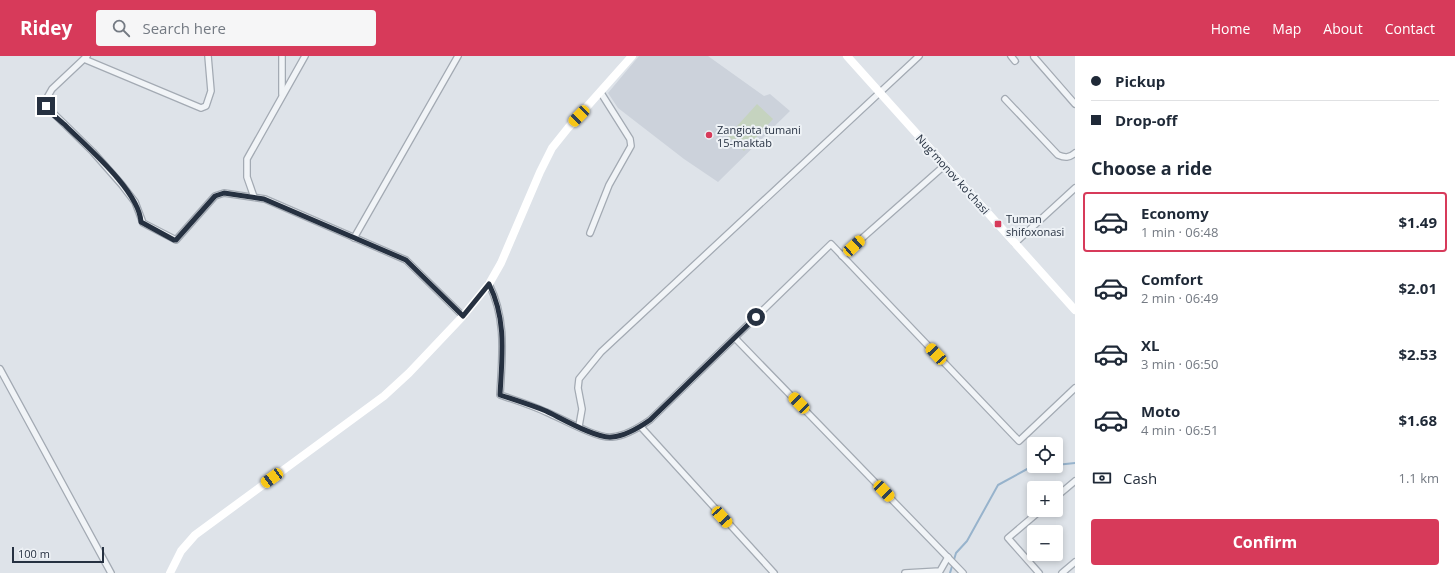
<!DOCTYPE html>
<meta charset="utf-8">
<style>
body{margin:0;font-family:"Open Sans",sans-serif;background:#f6f6f7;color:#1f2937;height:100vh;display:flex;flex-direction:column;font-size:15px;white-space:nowrap}
*{box-sizing:border-box;margin:0}
p{font-size:13px;color:#747a83}
.icon{flex:none;width:22px;height:22px;fill:none;stroke:currentColor;stroke-width:2;stroke-linecap:round;stroke-linejoin:round}
.map{position:relative;flex:1;overflow:hidden}
.details{display:flex;flex-direction:column;background:#fff;width:380px}
.details>*{flex:none}
.hud{display:grid;align-content:center;height:88px;padding:0 16px;background:#fff}
.buttons{position:absolute;left:1027px;top:381px;display:grid;gap:8px}
.buttons a{display:grid;place-items:center;width:36px;height:36px;border-radius:4px;background:#fff;box-shadow:0 2px 6px #0003;font-size:20px}
.scale{position:absolute;left:12px;bottom:10px;width:92px;box-sizing:border-box;padding-left:4px;border:2px solid #263141;border-top:0;font-size:11px;line-height:14px;white-space:nowrap;color:#263141;-webkit-text-stroke:3px #eef2f6;paint-order:stroke}
.end{position:absolute;width:18px;height:18px;margin:-9px;border:5px solid #263141;background:#fff;box-shadow:0 0 0 2px #fff}
.from{border-radius:50%}
.car{position:absolute;width:12px;height:24px;margin:-12px -6px;border-radius:5px;box-shadow:0 0 3px 1px #0007;background:linear-gradient(#f5c518 24%,#345 0 40%,#f5c518 0 76%,#345 0 86%,#f5c518 0)}
.hud b{display:flex;align-items:center;gap:14px;height:38px;font-size:15px}
.hud b+b{border-top:1px solid #e0e1e3}
.hud i{width:10px;height:10px;background:#1f2937}
ul{padding:0;list-style:none}
li{display:flex;align-items:center;gap:12px;height:60px;margin:0 8px 6px;padding:0 8px;border:2px solid transparent;border-radius:4px}
li div{flex:1}
li b{display:block;font-size:15px}
li em{font-style:normal;font-weight:700}
li.on{border-color:#d73a5a}
li>.icon{width:36px;height:36px;stroke-width:1.5}
h2{padding:0 16px;font-size:18px;line-height:48px}
.pay{display:flex;align-items:center;gap:10px;height:44px;padding:0 16px;font-size:15px}
.pay p{margin-inline-start:auto}
.action{display:flex;gap:8px;margin-top:auto;padding:8px 16px}
.action a{flex:1;height:46px;border-radius:4px;background:#d73a5a;color:#fff;font-size:16px;font-weight:700;line-height:46px;text-align:center}
header{display:flex;align-items:center;gap:24px;box-sizing:border-box;height:56px;padding:0 20px;background:#d73a5a;color:#fff}
header strong{font-size:19px}
nav{display:flex;gap:22px;margin-inline-start:auto;font-size:14px}
.search{width:280px;height:36px;background:#f6f6f7;display:flex;align-items:center;gap:10px;box-sizing:border-box;padding:0 14px;border-radius:4px;color:#747a83;font-size:15px}
main{display:flex;flex:1;min-height:0}
.map>svg:first-child{display:block}
.built{fill:#ccd2db}
.green{fill:#c5d3bf}
.lines{fill:none;stroke-linecap:round;stroke-linejoin:round}
.stream{stroke:#97b3cc;stroke-width:2}
.street-casing{stroke:#a3aab3;stroke-width:8}
.street{stroke:#f1f4f7;stroke-width:5.5}
.secondary{stroke:#fff;stroke-width:8}
.route{stroke:#263141;stroke-width:5}
.poi-dot{fill:#d73a5a;stroke:#eef2f6;stroke-width:1.5}
.labels{text-anchor:middle;dominant-baseline:central;stroke-width:4;stroke-linejoin:round;paint-order:stroke}
.poi-label{font-size:11px;fill:#263141;stroke:#eef2f6;text-anchor:start}
.street-label{font-size:11px;fill:#263141;stroke:#eef2f6}
</style>
<header>
<strong>Ridey</strong>
<div class="search"><svg class="icon" aria-label="search" viewBox="0 0 24 24"><circle cx="10" cy="10" r="6"/><path d="M15 15l6 6"/></svg>Search here</div>
<nav><a>Home</a><a>Map</a><a>About</a><a>Contact</a></nav>
</header>
<main>
<div class="map">
<svg width="1075" height="517" viewBox="0 0 1075 517">
<rect width="100%" height="100%" fill="#dee3e9"/>
<polygon class="built" points="639,0 708,0 764,40 770,38 790,55 718,126 684,103 618,52 608,37"/>
<polygon class="green" points="757,48 773,63 744,95 728,80"/>
<g class="lines">
<g class="stream">
<polyline points="1056,409 1075,407"/>
<polyline points="950,517 956,497 967,485 998,429 1029,412 1046,410"/>
</g>
<g class="street-casing">
<g id="street">
<polyline points="87,0 52,33 48,40 46,50 93,96 122,129 135,146 143,167 176,184 215,140 224,137 265,143 406,204 463,260"/>
<polyline points="282,0 282,38"/>
<polyline points="1011,0 1015,5"/>
<polyline points="1034,1 1075,48"/>
<polyline points="84,3 201,52 206,50 211,35 208,0"/>
<path d="M1005,43L1058,99C1065,102 1069,102 1075,97"/>
<polyline points="254,141 247,121 247,103 305,0"/>
<polyline points="590,177 609,129 631,90 630,83 601,37"/>
<polyline points="354,182 458,0"/>
<polyline points="1015,187 1075,132"/>
<polyline points="842,200 945,109"/>
<path d="M489,228C507,264 502,300 500,339C515,344 531,349 546,356C561,362 597,383 612,381C625,380 640,371 650,364L831,188L1019,385L1075,332"/>
<polyline points="735,282 963,517"/>
<polyline points="0,313 111,517"/>
<polyline points="579,370 582,353 578,332 579,323 601,296 919,0"/>
<polyline points="641,371 774,517"/>
<polyline points="1056,441 1075,425"/>
<polyline points="905,517 940,515 948,501"/>
<polyline points="1039,517 1008,482 1041,454"/>
<polyline points="1062,517 1075,506"/>
</g>
</g>
<use href="#street" class="street"/>
<g class="secondary">
<polyline points="847,0 1075,254"/>
<polyline points="170,517 181,495 195,479 384,340 409,317 463,260 489,228 501,207 540,116 552,92 568,72 632,0"/>
</g>
</g>
<g class="lines">
<path class="route" d="M46,50C49,57 60,64 66,70C87,91 139,135 141,166L174,184H176L215,140L224,137L264,143L406,204L463,260L489,228C507,264 502,300 500,339C515,344 531,349 546,355C561,362 597,383 612,381C625,380 640,371 650,364L756,261"/>
</g>
<g class="poi-dot">
<circle cx="709" cy="79" r="4"/>
<rect x="994" y="164" width="8" height="8" rx="2"/>
</g>
<g class="labels">
<g class="poi-label">
<text x="717" y="73">Zangiota tumani<tspan x="717" dy="13">15-maktab</tspan></text>
<text x="1006" y="162">Tuman<tspan x="1006" dy="13">shifoxonasi</tspan></text>
</g>
<g class="street-label">
<text transform="translate(953 118) rotate(48)">Nugʻmonov koʻchasi</text>
</g>
</g>
</svg>
<div class="buttons">
<a><svg class="icon" aria-label="locate" viewBox="0 0 24 24"><circle cx="12" cy="12" r="6"/><path d="M12 2v4M12 18v4M2 12h4M18 12h4"/></svg></a>
<a>+</a>
<a>−</a>
</div>
<div class="scale">100 m</div>
<i class="end from" style="left:756px;top:261px"></i>
<i class="end" style="left:46px;top:50px"></i>
<i class="car" style="left:579px;top:60px;rotate:224deg"></i>
<i class="car" style="left:854px;top:190px;rotate:48deg"></i>
<i class="car" style="left:936px;top:298px;rotate:317deg"></i>
<i class="car" style="left:799px;top:347px;rotate:316deg"></i>
<i class="car" style="left:272px;top:422px;rotate:234deg"></i>
<i class="car" style="left:884px;top:435px;rotate:136deg"></i>
<i class="car" style="left:722px;top:461px;rotate:138deg"></i>
</div>
<section class="details">
<div class="hud">
<b><i class="from"></i>Pickup</b>
<b><i></i>Drop-off</b>
</div>
<h2>Choose a ride</h2>
<ul>
<li class="on"><svg class="icon" aria-label="car" viewBox="0 0 24 24"><path d="M5 17H2v-5l4-1 3-4h7l3 4 3 1v5h-3M9 17h6M6 11h13"/><circle cx="7" cy="17" r="2"/><circle cx="17" cy="17" r="2"/></svg><div><b>Economy</b><p>1 min · 06:48</p></div><em>$1.49</em></li>
<li><svg class="icon" aria-label="car" viewBox="0 0 24 24"><path d="M5 17H2v-5l4-1 3-4h7l3 4 3 1v5h-3M9 17h6M6 11h13"/><circle cx="7" cy="17" r="2"/><circle cx="17" cy="17" r="2"/></svg><div><b>Comfort</b><p>2 min · 06:49</p></div><em>$2.01</em></li>
<li><svg class="icon" aria-label="car" viewBox="0 0 24 24"><path d="M5 17H2v-5l4-1 3-4h7l3 4 3 1v5h-3M9 17h6M6 11h13"/><circle cx="7" cy="17" r="2"/><circle cx="17" cy="17" r="2"/></svg><div><b>XL</b><p>3 min · 06:50</p></div><em>$2.53</em></li>
<li><svg class="icon" aria-label="car" viewBox="0 0 24 24"><path d="M5 17H2v-5l4-1 3-4h7l3 4 3 1v5h-3M9 17h6M6 11h13"/><circle cx="7" cy="17" r="2"/><circle cx="17" cy="17" r="2"/></svg><div><b>Moto</b><p>4 min · 06:51</p></div><em>$1.68</em></li>
</ul>
<div class="pay"><svg class="icon" aria-label="cash" viewBox="0 0 24 24"><path d="M3 7h18v10H3z"/><circle cx="12" cy="12" r="2"/></svg>Cash<p>1.1 km</p></div>
<div class="action"><a>Confirm</a></div>
</section>
</main>
